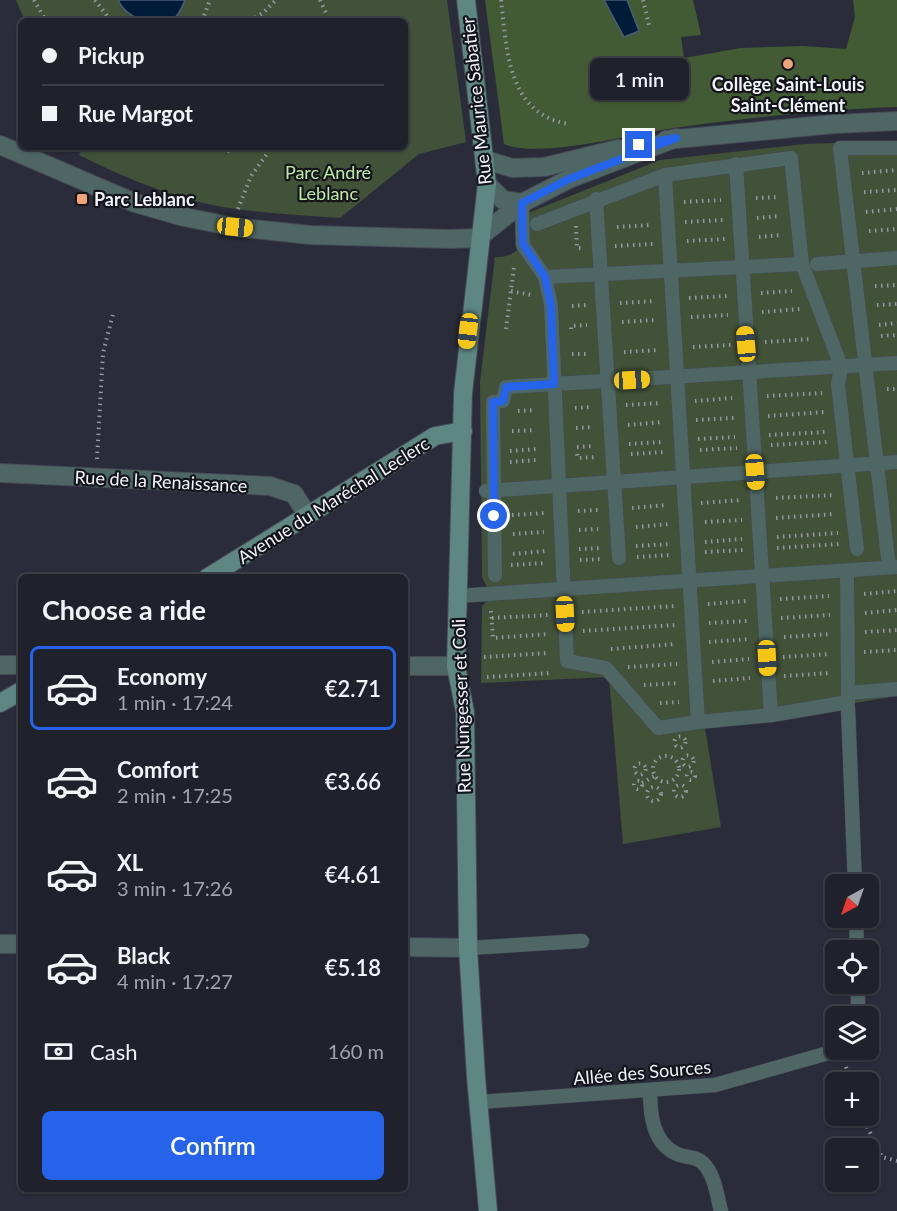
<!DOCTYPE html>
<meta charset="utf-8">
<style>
body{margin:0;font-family:Lato,sans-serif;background:#282a33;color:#f1f3f6;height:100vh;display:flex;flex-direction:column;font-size:22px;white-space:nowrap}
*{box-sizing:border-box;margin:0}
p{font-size:20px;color:#a2a4a9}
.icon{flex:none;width:33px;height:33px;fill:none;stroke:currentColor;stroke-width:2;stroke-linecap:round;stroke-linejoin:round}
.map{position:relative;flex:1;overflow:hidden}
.drawer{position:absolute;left:18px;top:574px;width:390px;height:618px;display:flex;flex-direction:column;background:#20222b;border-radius:9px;box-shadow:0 2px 4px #0004,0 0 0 2px #3d3f47}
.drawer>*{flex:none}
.top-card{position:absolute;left:18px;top:18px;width:390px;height:132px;border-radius:9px;box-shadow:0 2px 4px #0004,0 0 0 2px #3d3f47;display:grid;align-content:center;height:132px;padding:0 24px;background:#20222b}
.needle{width:39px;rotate:220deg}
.buttons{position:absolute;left:825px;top:874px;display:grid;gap:12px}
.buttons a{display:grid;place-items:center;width:54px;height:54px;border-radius:9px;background:#20222b;box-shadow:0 2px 4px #0004,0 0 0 2px #3d3f47;font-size:30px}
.end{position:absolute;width:27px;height:27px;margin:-14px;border:8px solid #2563eb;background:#fff;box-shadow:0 0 0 3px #fff}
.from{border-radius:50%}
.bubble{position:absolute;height:42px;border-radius:9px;background:#20222b;box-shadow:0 2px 4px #0004,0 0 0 2px #3d3f47;font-size:20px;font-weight:600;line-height:42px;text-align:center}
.car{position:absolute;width:18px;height:36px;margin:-18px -9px;border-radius:8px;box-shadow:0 0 4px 2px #0007;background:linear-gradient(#f5c518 24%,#345 0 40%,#f5c518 0 76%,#345 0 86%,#f5c518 0)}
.top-card b{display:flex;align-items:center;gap:21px;height:57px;font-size:22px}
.top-card b+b{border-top:2px solid #3d3f47}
.top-card i{width:15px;height:15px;background:#f1f3f6}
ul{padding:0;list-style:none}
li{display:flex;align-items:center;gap:18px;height:84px;margin:0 12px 9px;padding:0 12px;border:3px solid transparent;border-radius:9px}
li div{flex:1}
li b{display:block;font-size:22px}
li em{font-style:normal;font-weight:600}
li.active{border-color:#2563eb}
li>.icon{width:54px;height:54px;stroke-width:1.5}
h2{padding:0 24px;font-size:27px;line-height:72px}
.pay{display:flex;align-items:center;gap:15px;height:66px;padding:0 24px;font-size:22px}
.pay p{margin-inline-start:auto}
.primary-button{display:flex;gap:12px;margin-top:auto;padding:12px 24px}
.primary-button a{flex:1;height:69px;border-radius:9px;background:#2563eb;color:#fff;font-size:24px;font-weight:600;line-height:69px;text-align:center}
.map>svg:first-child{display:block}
.green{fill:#425239}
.forest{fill:#435b35}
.water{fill:#001c39;stroke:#495c73;stroke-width:1.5}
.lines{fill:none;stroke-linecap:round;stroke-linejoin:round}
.lane-casing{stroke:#464954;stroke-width:15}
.street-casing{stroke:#464954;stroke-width:20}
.secondary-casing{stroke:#464954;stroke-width:20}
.path{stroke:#9597a1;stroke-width:4;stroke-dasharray:1.5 4.5;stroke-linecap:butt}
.lane{stroke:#4e6764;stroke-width:14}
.street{stroke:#4e6764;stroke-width:18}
.secondary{stroke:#5e8782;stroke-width:18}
.route{stroke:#2563eb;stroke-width:8}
.poi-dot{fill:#f0a279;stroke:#14151b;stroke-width:2}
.labels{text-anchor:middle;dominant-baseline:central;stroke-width:4.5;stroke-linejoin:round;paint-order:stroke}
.poi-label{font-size:18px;font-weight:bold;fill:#f2f3fb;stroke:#14151b}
.street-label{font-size:18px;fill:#f2f3fb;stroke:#14151b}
.park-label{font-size:18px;fill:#bfe9a8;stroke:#14151b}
</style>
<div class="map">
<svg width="897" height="1211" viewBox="0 0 897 1211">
<rect width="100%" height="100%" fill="#2a2d39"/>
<g class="green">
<path d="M16,0H447L466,142L419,154L340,218C294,214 247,213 203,203C159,192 119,175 79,155L83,147H405V21H25Z"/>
<path d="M891,141L892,145H897V696L705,728L721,827L623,844L609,677L481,683L482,606L488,600L487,587L482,577L480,382L495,257C518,259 537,235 528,213L660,160L805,144Z"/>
</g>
<path class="forest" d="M485,0H693L701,35L681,37L684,58L741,48L803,46L846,49L855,17L853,0H897V107C829,109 756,117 688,126C643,131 542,160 504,144Z"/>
<g class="water">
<path d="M118,0H185C182,7 179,16 172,20C155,29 126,18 118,0Z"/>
<polygon points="604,0 627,0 639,31 624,37"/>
</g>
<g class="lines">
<g class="lane-casing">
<g id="lane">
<polyline points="736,164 771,715 848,702 848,693 897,689"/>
<polyline points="596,199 619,558"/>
<polyline points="522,203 523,245 545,277 551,305 567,661 606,668 658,728 698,722"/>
<polyline points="537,224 665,175"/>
<polyline points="817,264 897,258"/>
<polyline points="545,277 802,264"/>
<polyline points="486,491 897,462"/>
<polyline points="889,567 840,148 897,148"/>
<polyline points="847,571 848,693"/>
<polyline points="495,575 493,402 503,401 506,387 897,363"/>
<polyline points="457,596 897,567"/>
<polyline points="848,708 855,885"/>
<polyline points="771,715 698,722 665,175 791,158 802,264 841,366 838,385 857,549"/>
<polyline points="856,918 857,951"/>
<polyline points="468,948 582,941"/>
<polyline points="858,984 858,1017"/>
<path d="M650,1090C650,1113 652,1143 677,1154C686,1158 696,1156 703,1163C715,1175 717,1196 721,1211"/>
<polyline points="479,1102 715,1085 839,1050"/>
</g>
</g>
<g class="street-casing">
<g id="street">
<polyline points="666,140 835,124 897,121"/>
<polyline points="0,145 135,203 184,217 235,227 310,235 449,239 478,238 522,203 569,179 676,138"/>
<polyline points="486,160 512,168 544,167 618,149"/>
<polyline points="487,184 503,200 522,203"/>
<polyline points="0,473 270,486 294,494 308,516"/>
<polyline points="0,665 21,665"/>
<polyline points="405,666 456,666"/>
<polyline points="0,944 21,944"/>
<polyline points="405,947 468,948"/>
</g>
</g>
<g class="secondary-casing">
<g id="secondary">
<polyline points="466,0 487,184 463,393 456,666 465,712 468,948 476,1077 488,1211"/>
<polyline points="207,578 435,436 463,431"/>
<polyline points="0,703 21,691"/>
</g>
</g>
<g class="path">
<polyline points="34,0 46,21"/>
<polyline points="95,0 111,21"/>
<polyline points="320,0 326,13 325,21"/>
<path d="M501,0C507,50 507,113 568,124"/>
<polyline points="643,0 649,25"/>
<polyline points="202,21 210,0"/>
<polyline points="250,21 264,12 276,0"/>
<polyline points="210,147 227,151 254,147"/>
<polyline points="862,173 897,170"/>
<polyline points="864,192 897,190"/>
<polyline points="756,198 778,197"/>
<polyline points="684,202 721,200"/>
<polyline points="238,209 251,176 272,147"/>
<polyline points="866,212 897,209"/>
<polyline points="757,218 780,216"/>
<polyline points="685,222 723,220"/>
<polyline points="576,226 577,248 581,248"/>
<polyline points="617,227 651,225"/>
<polyline points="869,231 897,229"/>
<polyline points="759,237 781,235"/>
<polyline points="687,241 725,239"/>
<polyline points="615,246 653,244"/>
<polyline points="875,286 897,285"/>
<polyline points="511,291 531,295"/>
<polyline points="761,293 792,291"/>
<polyline points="689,298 727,296"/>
<polyline points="620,303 655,301"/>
<polyline points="877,305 897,304"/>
<polyline points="572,306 586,305"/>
<polyline points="762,312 800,309"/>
<polyline points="691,317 728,315"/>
<polyline points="622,322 656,320"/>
<polyline points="879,325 897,323"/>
<polyline points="506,329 514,267 517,266"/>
<polyline points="571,329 571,326 587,325"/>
<polyline points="881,336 897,335"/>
<polyline points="765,342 812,339"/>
<polyline points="693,347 731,345"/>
<polyline points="624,352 659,350"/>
<polyline points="572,354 590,354"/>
<polyline points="887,389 897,389"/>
<polyline points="767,396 822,393"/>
<polyline points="695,401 732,398"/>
<polyline points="626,405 661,403"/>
<polyline points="575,408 592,407"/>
<polyline points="518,411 535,410"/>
<polyline points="768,416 824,412"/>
<polyline points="696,420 734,418"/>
<polyline points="628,425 662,422"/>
<polyline points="576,428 593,427"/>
<polyline points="512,431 536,430"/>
<polyline points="769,435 825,432"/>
<polyline points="698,439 735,437"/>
<polyline points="629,444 663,442"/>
<polyline points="771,445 827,442"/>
<polyline points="577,447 594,446"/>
<polyline points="700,450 737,448"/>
<polyline points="510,451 537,449"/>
<polyline points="577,454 578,458 596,457"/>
<polyline points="631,454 665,452"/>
<polyline points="97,459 103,353 113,314"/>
<polyline points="510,462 537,460"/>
<polyline points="776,498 834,495"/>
<polyline points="701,503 741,500"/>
<polyline points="632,508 667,505"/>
<polyline points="578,511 598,510"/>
<polyline points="512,515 544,513"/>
<polyline points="776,518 835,514"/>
<polyline points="705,522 742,520"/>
<polyline points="636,527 670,524"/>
<polyline points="579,530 598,529"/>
<polyline points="513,534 544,532"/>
<polyline points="777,537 838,533"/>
<polyline points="705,542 742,539"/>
<polyline points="636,546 671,544"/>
<polyline points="777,548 839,544"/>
<polyline points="579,549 602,548"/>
<polyline points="705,552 743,550"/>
<polyline points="513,554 545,551"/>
<polyline points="637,557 671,555"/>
<polyline points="580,560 602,559"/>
<polyline points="511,565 545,563"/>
<polyline points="864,594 897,591"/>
<polyline points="780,599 829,596"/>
<polyline points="708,604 746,601"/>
<polyline points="491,611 493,638 549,634"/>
<polyline points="582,612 674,606"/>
<polyline points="865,613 897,610"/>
<polyline points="492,618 548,615"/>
<polyline points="781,618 830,615"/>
<polyline points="709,623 747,621"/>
<polyline points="583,631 675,625"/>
<polyline points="865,632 897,630"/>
<polyline points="784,637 831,634"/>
<polyline points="709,642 750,639"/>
<polyline points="611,649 675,644"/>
<polyline points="864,652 897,650"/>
<polyline points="484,657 549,653"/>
<polyline points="783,657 830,654"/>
<polyline points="712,662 749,659"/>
<polyline points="628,667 677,664"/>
<polyline points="784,676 831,673"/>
<polyline points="487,677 552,673"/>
<polyline points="713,681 750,678"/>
<polyline points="644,685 678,683"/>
<polyline points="660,703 679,702"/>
<circle cx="680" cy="742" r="5.5"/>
<circle cx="688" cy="761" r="5.5"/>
<circle cx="666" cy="769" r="13"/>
<circle cx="640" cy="769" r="5.5"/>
<circle cx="691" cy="776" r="4"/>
<circle cx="638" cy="785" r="4"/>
<polyline points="642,783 655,776"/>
<circle cx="680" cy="791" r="6"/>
<circle cx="654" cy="794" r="7"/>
<polyline points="846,1067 851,1083"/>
<polyline points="862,1116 882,1157 897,1161"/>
</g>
<use href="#lane" class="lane"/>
<use href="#street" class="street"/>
<use href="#secondary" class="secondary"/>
</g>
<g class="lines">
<polyline class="route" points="494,516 493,402 503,401 506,387 554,384 551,305 545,277 523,244 522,203 569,179 676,138 639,145"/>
</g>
<g class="poi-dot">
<circle cx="788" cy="64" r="6"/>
<rect x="76" y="193" width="12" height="12" rx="3"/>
</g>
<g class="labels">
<g class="poi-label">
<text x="788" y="84">Collège Saint-Louis<tspan x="788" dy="21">Saint-Clément</tspan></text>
<text x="94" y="199" text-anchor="start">Parc Leblanc</text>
</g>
<g class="street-label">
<text transform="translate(476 101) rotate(-96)">Rue Maurice Sabatier</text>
<text transform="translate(161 481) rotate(3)">Rue de la Renaissance</text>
<text transform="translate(333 500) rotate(-32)">Avenue du Maréchal Leclerc</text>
<text transform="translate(461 706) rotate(-92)">Rue Nungesser et Coli</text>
<text transform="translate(642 1072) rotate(-5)">Allée des Sources</text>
</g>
<g class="park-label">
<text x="328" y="172">Parc André<tspan x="328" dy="21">Leblanc</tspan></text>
</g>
</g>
</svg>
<div class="buttons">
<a><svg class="needle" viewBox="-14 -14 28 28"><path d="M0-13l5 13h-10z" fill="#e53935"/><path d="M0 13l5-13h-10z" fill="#a2a4a9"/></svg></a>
<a><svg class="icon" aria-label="locate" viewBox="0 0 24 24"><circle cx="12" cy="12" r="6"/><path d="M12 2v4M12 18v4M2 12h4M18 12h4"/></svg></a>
<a><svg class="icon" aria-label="layers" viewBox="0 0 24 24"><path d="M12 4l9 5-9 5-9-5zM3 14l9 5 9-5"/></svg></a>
<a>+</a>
<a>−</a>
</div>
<i class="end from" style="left:494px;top:516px"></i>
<i class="end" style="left:639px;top:145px"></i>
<div class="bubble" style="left:590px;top:58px;width:99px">1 min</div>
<i class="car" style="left:235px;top:227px;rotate:96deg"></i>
<i class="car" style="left:468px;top:331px;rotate:187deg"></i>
<i class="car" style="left:746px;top:344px;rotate:355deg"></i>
<i class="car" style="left:632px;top:380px;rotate:87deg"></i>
<i class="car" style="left:755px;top:472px;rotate:176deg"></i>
<i class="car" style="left:565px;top:614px;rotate:177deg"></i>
<i class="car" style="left:767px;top:658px;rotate:177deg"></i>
<div class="top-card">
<b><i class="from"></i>Pickup</b>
<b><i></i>Rue Margot</b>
</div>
<section class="drawer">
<h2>Choose a ride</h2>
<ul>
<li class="active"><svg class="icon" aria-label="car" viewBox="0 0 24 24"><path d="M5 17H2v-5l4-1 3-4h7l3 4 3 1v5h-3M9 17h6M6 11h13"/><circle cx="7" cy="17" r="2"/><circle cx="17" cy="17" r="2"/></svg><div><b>Economy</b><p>1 min · 17:24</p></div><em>€2.71</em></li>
<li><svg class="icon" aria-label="car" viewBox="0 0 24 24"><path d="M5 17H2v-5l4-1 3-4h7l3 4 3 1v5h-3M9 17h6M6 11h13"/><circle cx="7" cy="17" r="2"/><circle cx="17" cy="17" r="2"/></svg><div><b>Comfort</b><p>2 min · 17:25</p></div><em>€3.66</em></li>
<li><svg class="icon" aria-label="car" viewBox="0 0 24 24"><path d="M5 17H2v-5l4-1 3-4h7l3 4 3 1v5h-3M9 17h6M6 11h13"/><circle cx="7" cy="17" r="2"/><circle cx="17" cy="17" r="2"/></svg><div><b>XL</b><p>3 min · 17:26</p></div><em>€4.61</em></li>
<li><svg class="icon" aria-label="car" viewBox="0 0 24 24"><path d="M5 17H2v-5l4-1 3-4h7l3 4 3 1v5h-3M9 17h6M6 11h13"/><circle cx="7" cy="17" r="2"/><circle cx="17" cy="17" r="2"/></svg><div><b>Black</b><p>4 min · 17:27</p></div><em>€5.18</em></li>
</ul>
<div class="pay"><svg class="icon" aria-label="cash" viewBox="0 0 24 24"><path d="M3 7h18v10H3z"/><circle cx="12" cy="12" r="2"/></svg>Cash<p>160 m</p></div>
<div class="primary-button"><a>Confirm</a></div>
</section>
</div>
